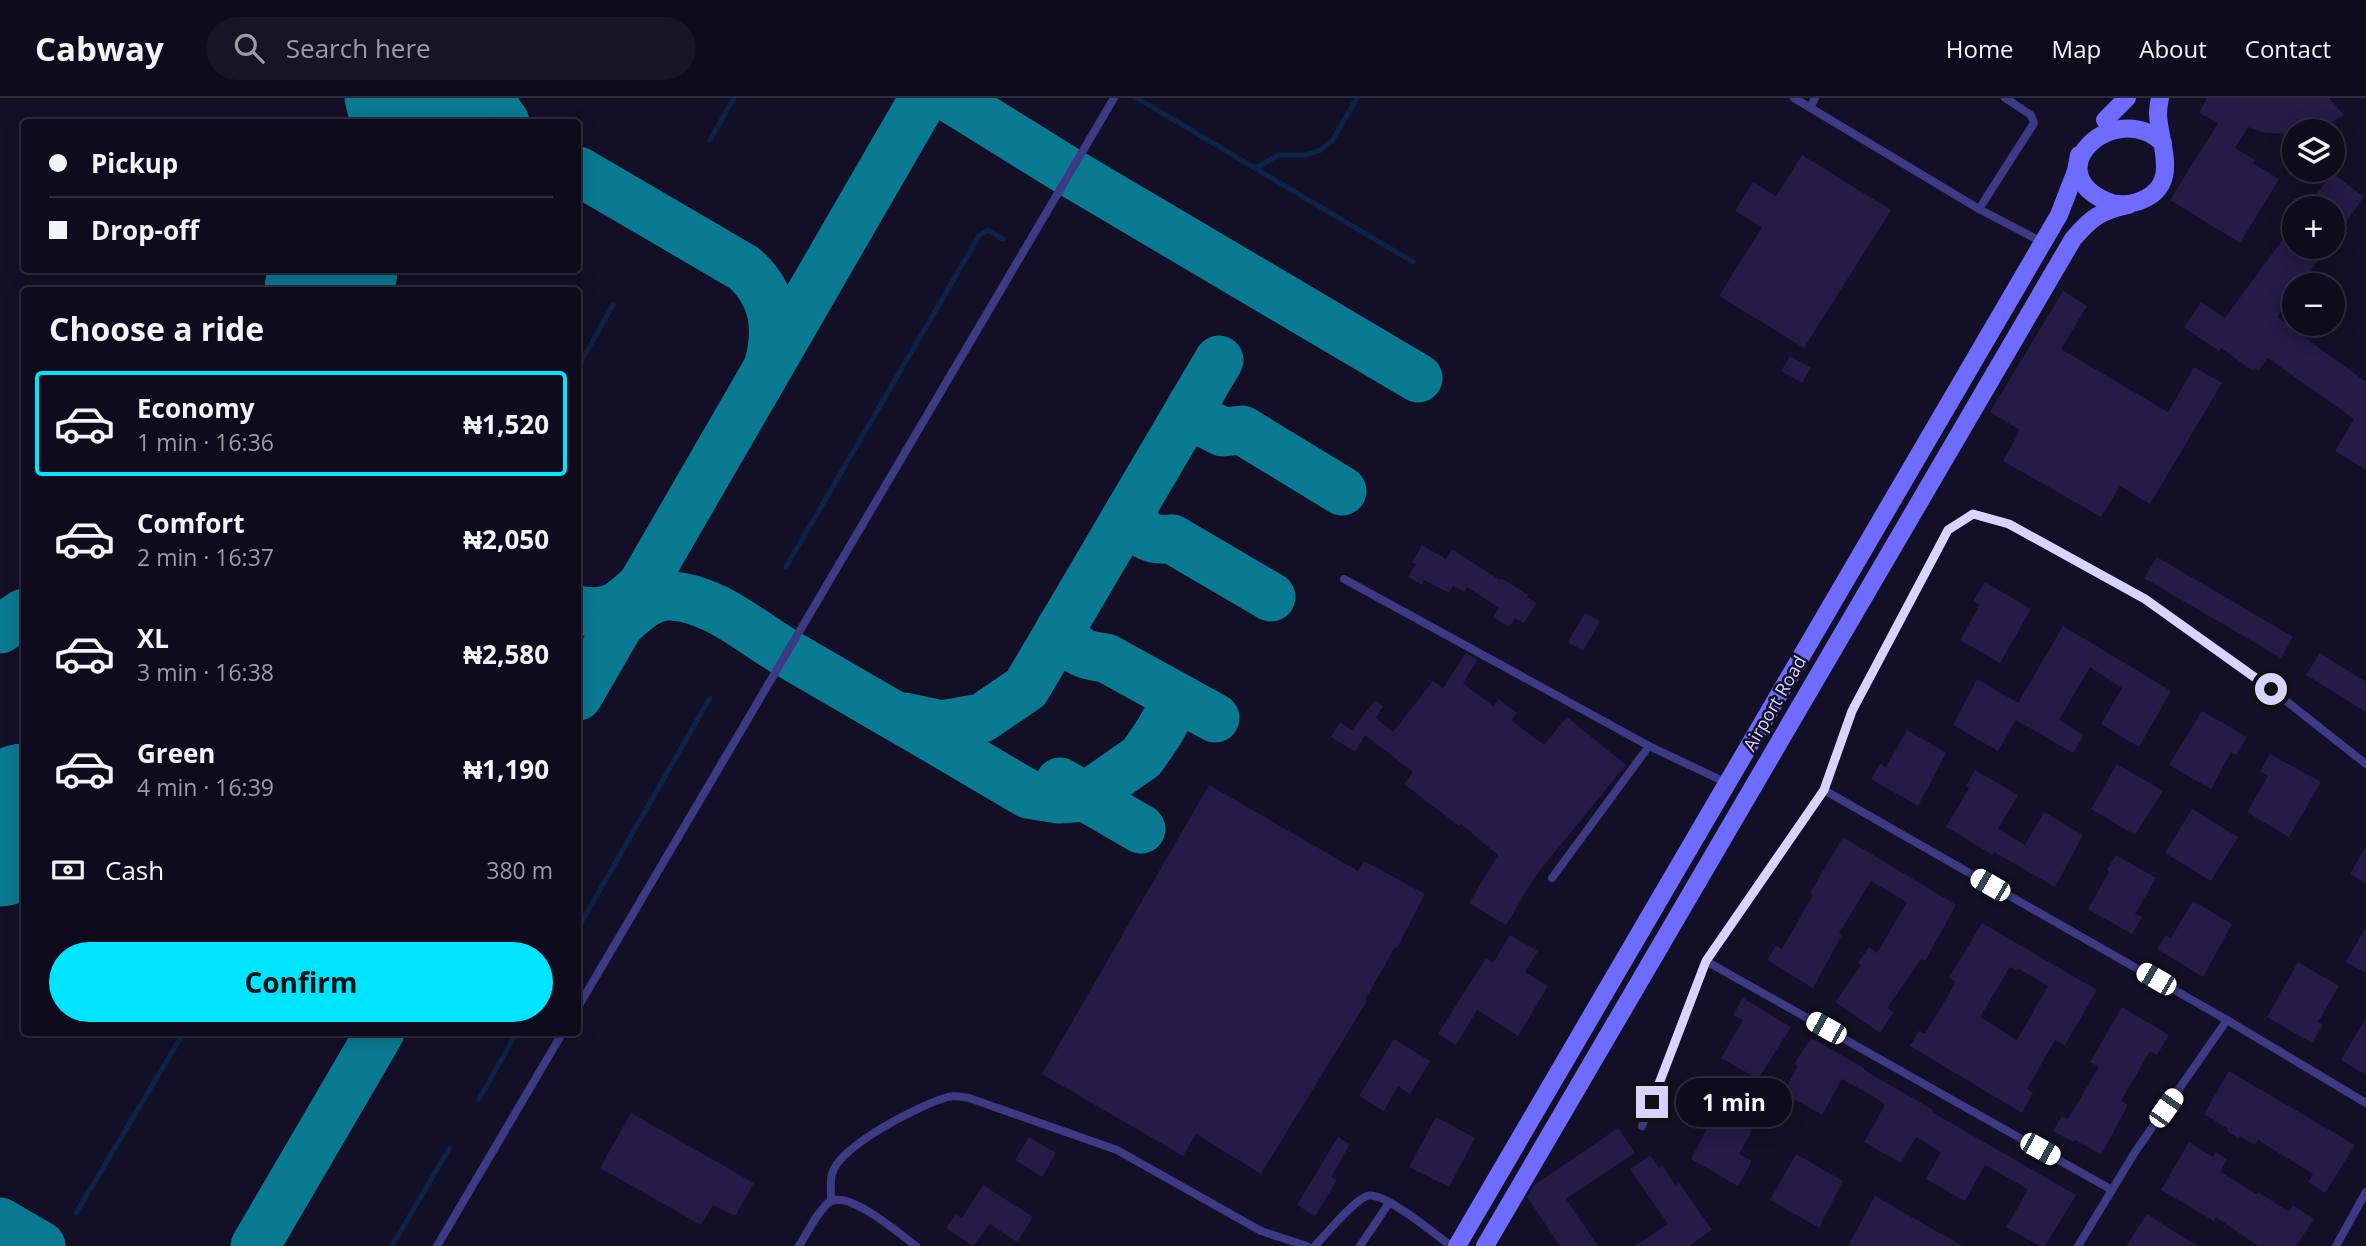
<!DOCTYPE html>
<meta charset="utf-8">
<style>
body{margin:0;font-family:"Open Sans",sans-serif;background:#171425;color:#f1f3f6;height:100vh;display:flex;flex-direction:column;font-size:26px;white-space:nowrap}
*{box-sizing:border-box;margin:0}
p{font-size:23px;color:#9b9ba3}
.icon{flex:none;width:38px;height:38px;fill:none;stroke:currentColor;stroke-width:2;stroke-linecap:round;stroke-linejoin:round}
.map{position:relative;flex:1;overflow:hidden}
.sheet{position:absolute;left:21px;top:189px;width:560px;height:749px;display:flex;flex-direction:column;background:#0e0b1c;border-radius:7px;box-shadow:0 4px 18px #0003,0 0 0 2px #2e2b3b}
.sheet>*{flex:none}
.hud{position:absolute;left:21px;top:21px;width:560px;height:154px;border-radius:7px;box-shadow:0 4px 18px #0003,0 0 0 2px #2e2b3b;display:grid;align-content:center;height:154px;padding:0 28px;background:#0e0b1c}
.fabs{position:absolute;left:2282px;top:21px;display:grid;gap:14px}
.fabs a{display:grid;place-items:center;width:63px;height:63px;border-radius:50%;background:#0e0b1c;box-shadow:0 4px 18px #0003,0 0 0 2px #2e2b3b;font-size:35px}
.end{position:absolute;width:32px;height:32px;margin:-16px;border:9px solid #d9d4ff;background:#111;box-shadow:0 0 0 4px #111}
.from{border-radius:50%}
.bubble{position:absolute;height:49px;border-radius:24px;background:#0e0b1c;box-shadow:0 4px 18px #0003,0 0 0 2px #2e2b3b;font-size:23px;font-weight:700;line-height:49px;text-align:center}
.car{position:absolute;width:21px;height:42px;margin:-21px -10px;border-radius:9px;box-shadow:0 0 5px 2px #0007;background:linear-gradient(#fff 24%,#345 0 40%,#fff 0 76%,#345 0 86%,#fff 0)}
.hud b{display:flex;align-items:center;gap:24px;height:66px;font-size:26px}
.hud b+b{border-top:2px solid #2e2b3b}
.hud i{width:18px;height:18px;background:#f1f3f6}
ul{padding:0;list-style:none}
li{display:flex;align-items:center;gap:21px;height:105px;margin:0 14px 10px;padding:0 14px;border:4px solid transparent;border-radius:7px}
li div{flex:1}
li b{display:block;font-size:26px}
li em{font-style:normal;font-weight:700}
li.active{border-color:#00e5ff}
li>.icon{width:63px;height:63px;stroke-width:1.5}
h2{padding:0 28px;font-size:32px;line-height:84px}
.pay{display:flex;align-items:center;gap:18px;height:77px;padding:0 28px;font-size:26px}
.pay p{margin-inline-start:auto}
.action{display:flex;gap:14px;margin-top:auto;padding:14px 28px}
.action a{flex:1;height:80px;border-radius:42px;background:#00e5ff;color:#111;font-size:28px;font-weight:700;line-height:80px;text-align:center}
header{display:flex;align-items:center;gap:42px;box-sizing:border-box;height:98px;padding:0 35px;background:#0e0b1c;border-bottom:2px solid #2e2b3b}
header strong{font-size:33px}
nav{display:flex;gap:38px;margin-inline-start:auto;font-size:24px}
.search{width:490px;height:63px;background:#171425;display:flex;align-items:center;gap:18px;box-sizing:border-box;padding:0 24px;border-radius:38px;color:#9b9ba3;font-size:26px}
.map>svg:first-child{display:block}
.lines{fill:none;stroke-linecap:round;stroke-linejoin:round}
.stream{stroke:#0c2248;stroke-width:5}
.taxiway{stroke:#0a7a92;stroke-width:49}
.runway{stroke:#0a7a92;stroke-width:121}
.building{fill:#241b47;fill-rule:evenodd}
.lane{stroke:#3d3a85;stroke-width:8}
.secondary{stroke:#6f6bff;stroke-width:18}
.route{stroke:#d9d4ff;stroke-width:9}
.labels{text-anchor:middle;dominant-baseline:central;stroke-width:5;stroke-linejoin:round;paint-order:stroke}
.street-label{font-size:18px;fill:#d9d4ff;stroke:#130f26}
</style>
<header>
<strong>Cabway</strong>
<div class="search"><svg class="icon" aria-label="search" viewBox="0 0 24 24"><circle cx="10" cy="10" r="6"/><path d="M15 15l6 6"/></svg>Search here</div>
<nav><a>Home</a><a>Map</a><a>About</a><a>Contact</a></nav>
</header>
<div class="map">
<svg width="2366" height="1148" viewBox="0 0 2366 1148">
<rect width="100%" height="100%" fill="#130f26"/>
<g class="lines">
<g class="stream">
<polyline points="1137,0 1413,164"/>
<polyline points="710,42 734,0"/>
<polyline points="1256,70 1278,57 1305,57 1321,52 1332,43 1357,0"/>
<polyline points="578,269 613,207"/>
<polyline points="786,469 979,138 988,132 1003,141"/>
<polyline points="578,830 710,600"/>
<polyline points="479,1001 517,934"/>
<polyline points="76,1115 184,934"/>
<polyline points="392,1148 449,1051"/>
</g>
<g class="taxiway">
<polyline points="369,0 375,24"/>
<polyline points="488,0 505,24"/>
<polyline points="950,0 1071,75 1418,280"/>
<path d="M578,73L744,170C773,195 779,229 769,265"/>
<polyline points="1192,307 1205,325 1223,334 1242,332 1342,393"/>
<path d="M1129,415C1142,436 1146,443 1172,441L1271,499"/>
<path d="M578,512C609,518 621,508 643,486"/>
<path d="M618,528C633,514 649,497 672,498C716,501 753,536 790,557C870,603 949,649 1028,696L1059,701L1085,699L1142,659L1159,634L1178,600"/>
<path d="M1061,530C1074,552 1079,557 1106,560L1215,620"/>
<polyline points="0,531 24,515"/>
<polyline points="578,598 924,0"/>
<polyline points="904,619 942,627 982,620 1026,590 1219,262"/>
<polyline points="1060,684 1141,731"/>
<polyline points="0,1124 41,1148"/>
<polyline points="255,1148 380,934"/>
</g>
<g class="runway">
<polyline points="423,24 438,0"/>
<polyline points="325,192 337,172"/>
<polyline points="0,748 24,706"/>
</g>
</g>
<g class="building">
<polygon points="2207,0 2329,0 2344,17 2334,23 2288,36 2264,35 2248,29 2235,50 2255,62 2253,65 2279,81 2240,145 2170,102 2218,25 2199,15"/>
<polygon points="1802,57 1891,112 1804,250 1719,198 1762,129 1735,113 1753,84 1776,98"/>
<polygon points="2332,75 2364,99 2333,142 2333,110 2306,110"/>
<polygon points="2294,126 2294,149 2328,149 2300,187 2294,187 2294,195 2277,219 2366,284 2366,372 2335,353 2354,321 2268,260 2258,273 2255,270 2253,273 2221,250 2219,253 2184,229 2201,204 2225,220"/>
<polygon points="2063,193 2087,208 2061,251 2168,314 2194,269 2222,285 2150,406 2120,388 2101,419 2003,363 2020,332 1990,314"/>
<polygon points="1790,258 1811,270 1802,285 1781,273"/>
<polygon points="1422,447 1446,461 1452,451 1500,482 1501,480 1528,497 1527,499 1537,505 1524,525 1515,520 1509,529 1493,519 1499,510 1467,489 1464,494 1453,488 1449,495 1424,482 1422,487 1408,479 1416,466 1412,464"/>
<polygon points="2157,459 2293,539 2281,560 2144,480"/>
<polygon points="1985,484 2031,511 2000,565 1960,542 1980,507 1973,503"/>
<polygon points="1585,515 1600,523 1583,553 1568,544"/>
<polygon points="2063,528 2171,593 2139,649 2101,626 2122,590 2090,569 2059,622 2084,637 2073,655 2016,622 1998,653 1953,627 1977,581 2018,605"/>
<polygon points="1466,555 1478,562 1463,585 1493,608 1499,601 1517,615 1511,622 1544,647 1567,619 1626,667 1536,777 1506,827 1469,805 1498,757 1461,726 1459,728 1404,686 1413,674 1365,637 1355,654 1331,639 1340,624 1352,632 1375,602 1383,608 1376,620 1393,634 1433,583 1443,590"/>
<polygon points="2320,555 2366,584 2366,614 2306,577"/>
<polygon points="2202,613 2247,639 2237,657 2231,654 2211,691 2169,667"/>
<polygon points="1907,632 1946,655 1918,708 1871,681 1880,666 1886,669"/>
<polygon points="2270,656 2321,684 2289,739 2247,714 2268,678 2260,673"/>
<polygon points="2117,666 2163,693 2135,737 2091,711"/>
<polygon points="1975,672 2018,697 1998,731 2025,747 2044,714 2083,737 2055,789 1994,754 1993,757 1946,729 1969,690 1966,688"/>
<polygon points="1209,687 1358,773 1364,763 1425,796 1397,850 1395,849 1365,902 1367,903 1261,1076 1196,1036 1183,1058 1042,976"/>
<polygon points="2192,711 2238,739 2211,783 2165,755"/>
<polygon points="1843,739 1956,807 1925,863 1921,861 1887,910 1894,914 1880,935 1835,904 1861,867 1858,865 1869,849 1877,855 1907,804 1871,783 1839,835 1842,837 1813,890 1767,862 1776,848 1782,851 1813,797 1810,795"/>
<polygon points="2366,748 2366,786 2350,776"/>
<polygon points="2116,757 2156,780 2135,816 2142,819 2132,836 2088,811 2109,774 2107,772"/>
<polygon points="2193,803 2232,826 2203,879 2157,851 2166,837 2171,840"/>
<path d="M1982,825L2097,892L2065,947L2055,942L2027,991L2033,995L2022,1015L1910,948L1919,933L1925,936L1956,884L1949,880ZM2010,869L2017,873L2019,871L2048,888L2017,942L1980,919Z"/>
<polygon points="2366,829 2366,875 2346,864"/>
<polygon points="1510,837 1538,853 1525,874 1548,888 1518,938 1477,912 1456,947 1438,936 1486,860 1493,865"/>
<polygon points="2298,864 2339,888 2318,924 2323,927 2312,945 2267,919"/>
<polygon points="1743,900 1791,929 1758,981 1721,960 1743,922 1733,917"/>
<polygon points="2122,909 2169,937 2157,957 2150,953 2121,1003 2128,1007 2101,1057 2075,1042 2073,1044 2053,1033 2062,1018 2068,1021 2099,969 2090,964"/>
<polygon points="2366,920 2366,977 2341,962"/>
<polygon points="1811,940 1864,970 1864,972 1933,1012 1932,1014 2076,1097 2045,1148 2039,1148 2006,1129 2028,1092 2019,1086 1985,1067 1965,1103 1926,1081 1941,1054 1916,1039 1901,1065 1864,1044 1885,1007 1876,1000 1842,981 1822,1017 1783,995 1798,968 1794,966"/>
<polygon points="1394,941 1430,963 1410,996 1398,988 1384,1013 1359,998"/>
<polygon points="2229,973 2355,1047 2325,1095 2308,1084 2313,1076 2258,1042 2255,1047 2240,1038 2239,1041 2227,1033 2228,1031 2204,1016"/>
<polygon points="1717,1012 1752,1032 1739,1056 1752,1063 1738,1088 1691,1061"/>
<polygon points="631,1015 754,1085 735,1118 713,1107 701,1127 600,1070"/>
<polygon points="1436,1019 1475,1040 1449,1089 1409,1069"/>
<polygon points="1618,1030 1635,1055 1566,1101 1598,1148 1560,1148 1527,1099 1534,1087"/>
<polygon points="1029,1039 1056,1055 1042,1079 1015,1062"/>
<polygon points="1338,1039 1350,1046 1331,1079 1337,1082 1315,1118 1297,1107"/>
<polygon points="2189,1044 2213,1059 2216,1054 2227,1062 2220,1074 2257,1096 2258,1094 2289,1114 2293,1107 2314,1121 2296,1148 2258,1148 2216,1119 2214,1123 2161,1092"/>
<polygon points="1796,1056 1843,1083 1819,1130 1770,1102"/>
<polygon points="1650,1057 1659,1070 1662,1067 1676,1088 1678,1083 1712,1132 1689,1148 1635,1148 1668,1126 1630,1071"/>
<polygon points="983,1087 1033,1119 1017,1144 990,1126 973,1148 946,1130 956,1116 962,1120"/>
<polygon points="1875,1098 1929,1129 1963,1148 1848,1148"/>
<polygon points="2147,1116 2173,1133 2198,1148 2126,1148"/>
</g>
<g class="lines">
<g class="lane">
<polyline points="1794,0 1979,111 2042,144"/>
<polyline points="1810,10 1815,0"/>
<polyline points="1979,111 2034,25 2031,17 2005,0"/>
<polyline points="1344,481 1649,648 1727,685"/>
<polyline points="1824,692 2227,922 2366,1005"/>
<polyline points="1552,780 1649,648"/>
<polyline points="1706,863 2112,1092"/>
<polyline points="578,909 1114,0"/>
<polyline points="1642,1028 1706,863 1824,692 1852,613 1948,432 1973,416 2009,426 2145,501 2271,591 2366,666"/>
<path d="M831,1103C831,1095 830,1084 832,1076C839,1048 921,1006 948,999C954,997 962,999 969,1000L1117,1052L1261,1133L1307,1148"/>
<polyline points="437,1148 563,934"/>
<path d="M799,1148C806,1137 820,1109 831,1103C851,1094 900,1136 916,1148"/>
<path d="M1315,1148C1326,1136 1353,1103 1367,1098C1383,1092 1436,1137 1451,1148"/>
<polyline points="1360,1148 1389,1105"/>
<polyline points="2078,1148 2135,1054 2227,922"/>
<polyline points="2336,1148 2366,1094"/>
</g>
<g class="secondary">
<path d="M2160,0C2159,5 2158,11 2158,16C2159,47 2183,89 2137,104C2127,107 2117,108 2106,103C2037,72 2114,0 2163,45"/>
<polyline points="2105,22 2127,0"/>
<polyline points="1457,1148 2059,117 2076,73 2079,57"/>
<path d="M1485,1148L2073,141C2091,120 2100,113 2128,107"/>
</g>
</g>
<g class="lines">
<polyline class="route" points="1652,1004 1706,863 1824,692 1852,613 1948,432 1973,416 2009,426 2145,501 2271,591"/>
</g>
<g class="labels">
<g class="street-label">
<text transform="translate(1774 605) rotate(-60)">Airport Road</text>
</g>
</g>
</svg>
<div class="fabs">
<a><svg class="icon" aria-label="layers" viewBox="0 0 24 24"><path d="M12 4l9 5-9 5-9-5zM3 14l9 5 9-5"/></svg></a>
<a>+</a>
<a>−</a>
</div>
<i class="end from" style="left:2271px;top:591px"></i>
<i class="end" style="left:1652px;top:1004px"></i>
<div class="bubble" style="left:1676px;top:980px;width:116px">1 min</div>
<i class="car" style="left:1990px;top:787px;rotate:300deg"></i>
<i class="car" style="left:2156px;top:881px;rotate:300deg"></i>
<i class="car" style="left:1826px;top:930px;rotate:299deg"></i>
<i class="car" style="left:2166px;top:1010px;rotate:35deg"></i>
<i class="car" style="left:2040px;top:1051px;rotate:119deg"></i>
<div class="hud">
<b><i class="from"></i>Pickup</b>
<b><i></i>Drop-off</b>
</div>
<section class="sheet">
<h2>Choose a ride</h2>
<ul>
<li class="active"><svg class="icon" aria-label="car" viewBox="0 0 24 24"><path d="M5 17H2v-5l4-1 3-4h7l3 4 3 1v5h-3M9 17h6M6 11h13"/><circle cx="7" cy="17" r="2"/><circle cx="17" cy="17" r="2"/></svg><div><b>Economy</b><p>1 min · 16:36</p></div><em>₦1,520</em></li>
<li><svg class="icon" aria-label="car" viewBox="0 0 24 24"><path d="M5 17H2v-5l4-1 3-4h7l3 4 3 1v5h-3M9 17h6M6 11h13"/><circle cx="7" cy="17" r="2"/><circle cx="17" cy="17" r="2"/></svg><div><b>Comfort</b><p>2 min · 16:37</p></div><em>₦2,050</em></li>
<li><svg class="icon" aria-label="car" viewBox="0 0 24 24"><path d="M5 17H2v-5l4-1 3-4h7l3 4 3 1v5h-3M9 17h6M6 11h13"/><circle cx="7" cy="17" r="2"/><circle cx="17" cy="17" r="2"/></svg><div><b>XL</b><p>3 min · 16:38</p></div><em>₦2,580</em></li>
<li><svg class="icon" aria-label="car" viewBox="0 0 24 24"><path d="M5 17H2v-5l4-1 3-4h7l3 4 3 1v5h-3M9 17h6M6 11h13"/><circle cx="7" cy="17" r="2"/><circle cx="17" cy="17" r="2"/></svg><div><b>Green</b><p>4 min · 16:39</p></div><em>₦1,190</em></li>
</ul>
<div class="pay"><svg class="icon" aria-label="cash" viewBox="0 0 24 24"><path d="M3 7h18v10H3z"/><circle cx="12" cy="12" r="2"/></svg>Cash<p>380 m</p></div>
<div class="action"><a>Confirm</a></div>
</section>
</div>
